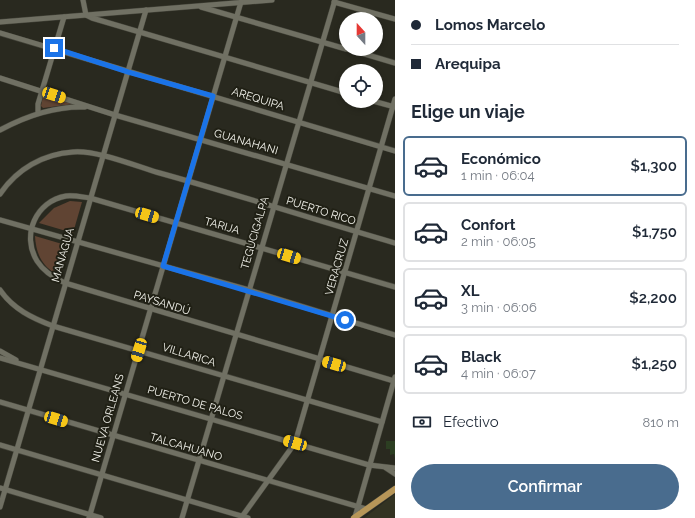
<!DOCTYPE html>
<html lang="es">
<meta charset="utf-8">
<style>
body{margin:0;font-family:Raleway,sans-serif;background:#f6f6f7;color:#1f2937;height:100vh;display:flex;flex-direction:column;font-size:15px;white-space:nowrap}
*{box-sizing:border-box;margin:0}
p{font-size:13px;color:#747a83}
.icon{flex:none;width:22px;height:22px;fill:none;stroke:currentColor;stroke-width:2;stroke-linecap:round;stroke-linejoin:round}
.map{position:relative;flex:1;overflow:hidden}
.panel{display:flex;flex-direction:column;background:#fff;width:300px}
.panel>*{flex:none}
.hud{display:grid;align-content:center;height:88px;padding:0 16px;background:#fff}
.needle{width:26px;rotate:339deg}
.tools{position:absolute;left:339px;top:12px;display:grid;gap:8px}
.tools a{display:grid;place-items:center;width:44px;height:44px;border-radius:50%;background:#fff;box-shadow:0 2px 6px #0003;font-size:20px}
.end{position:absolute;width:18px;height:18px;margin:-9px;border:5px solid #1a73e8;background:#fff;box-shadow:0 0 0 2px #fff}
.from{border-radius:50%}
.car{position:absolute;width:12px;height:24px;margin:-12px -6px;border-radius:5px;box-shadow:0 0 3px 1px #0007;background:linear-gradient(#f5c518 24%,#345 0 40%,#f5c518 0 76%,#345 0 86%,#f5c518 0)}
.hud b{display:flex;align-items:center;gap:14px;height:38px;font-size:15px}
.hud b+b{border-top:1px solid #e0e1e3}
.hud i{width:10px;height:10px;background:#1f2937}
ul{padding:0;list-style:none}
li{display:flex;align-items:center;gap:12px;height:60px;margin:0 8px 6px;padding:0 8px;border:2px solid #e0e1e3;border-radius:6px}
li div{flex:1}
li b{display:block;font-size:15px}
li em{font-style:normal;font-weight:600}
li.active{border-color:#496c8e}
li>.icon{width:36px;height:36px;stroke-width:1.5}
h2{padding:0 16px;font-size:18px;line-height:48px}
.pay{display:flex;align-items:center;gap:10px;height:44px;padding:0 16px;font-size:15px}
.pay p{margin-inline-start:auto}
.action{display:flex;gap:8px;margin-top:auto;padding:8px 16px}
.action a{flex:1;height:46px;border-radius:24px;background:#496c8e;color:#fff;font-size:16px;font-weight:600;line-height:46px;text-align:center}
main{display:flex;flex:1;min-height:0}
.map>svg:first-child{display:block}
.built{fill:#332}
.green{fill:#604433}
.building{fill:#2c3e22}
.lines{fill:none;stroke-linecap:round;stroke-linejoin:round}
.minor-casing{stroke:#44443a;stroke-width:6}
.major-casing{stroke:#44443a;stroke-width:7}
.minor{stroke:#707063;stroke-width:5}
.major{stroke:#b79658;stroke-width:6}
.route{stroke:#1a73e8;stroke-width:5}
.labels{text-anchor:middle;dominant-baseline:central;stroke-width:4;stroke-linejoin:round;paint-order:stroke}
.street-label{font-size:11px;fill:#f4f4ed;stroke:#202015}
</style>
<main>
<div class="map">
<svg width="395" height="518" viewBox="0 0 395 518">
<rect width="100%" height="100%" fill="#29291f"/>
<polygon class="built" points="395,494 395,518 364,518"/>
<g class="green">
<polygon points="43,96 74,104 43,108 41,106"/>
<polygon points="70,201 82,202 73,233 39,223 54,208"/>
<path d="M35,236L69,246L60,276C43,268 36,255 35,236Z"/>
</g>
<polygon class="building" points="386,441 395,441 395,459 394,454 390,455 390,449 386,449"/>
<g class="lines">
<g class="minor-casing">
<g id="minor">
<polyline points="83,0 86,15 92,18 346,93"/>
<polyline points="334,2 395,19"/>
<polyline points="201,7 346,49"/>
<polyline points="0,22 272,0"/>
<polyline points="0,33 395,151"/>
<polyline points="348,49 395,63"/>
<polyline points="0,78 115,115 395,196"/>
<polyline points="373,101 395,107"/>
<polyline points="38,113 38,104 64,17"/>
<path d="M0,130C26,116 55,106 85,107"/>
<path d="M0,194C17,169 43,154 73,152C96,150 133,165 156,172C236,194 315,220 395,243"/>
<polyline points="0,220 249,290 395,335"/>
<path d="M0,290C13,309 32,318 53,326L382,422"/>
<polyline points="0,351 16,360"/>
<polyline points="0,358 369,465 395,468"/>
<path d="M394,381L65,283C54,278 44,272 37,261C21,235 36,201 66,196C74,195 82,197 90,198L395,287"/>
<polyline points="0,402 366,509"/>
<polyline points="0,445 248,518"/>
<polyline points="386,468 395,474"/>
<polyline points="0,488 101,518"/>
<polyline points="0,507 146,10"/>
<polyline points="355,517 395,377"/>
<polyline points="89,518 241,2"/>
<polyline points="182,518 335,0"/>
<polyline points="241,518 295,443 395,99"/>
</g>
</g>
<g class="major-casing">
<polyline id="major" points="354,518 395,489"/>
</g>
<use href="#minor" class="minor"/>
<use href="#major" class="major"/>
</g>
<g class="lines">
<polyline class="route" points="54,48 128,72 213,96 163,266 345,320"/>
</g>
<g class="labels">
<g class="street-label">
<text transform="translate(258 99) rotate(17)">AREQUIPA</text>
<text transform="translate(246 142) rotate(16)">GUANAHANI</text>
<text transform="translate(321 211) rotate(17)">PUERTO RICO</text>
<text transform="translate(222 226) rotate(16)">TARIJA</text>
<text transform="translate(255 233) rotate(-74)">TEGUCIGALPA</text>
<text transform="translate(63 255) rotate(-74)">MANAGUA</text>
<text transform="translate(337 267) rotate(-74)">VERACRUZ</text>
<text transform="translate(162 303) rotate(17)">PAYSANDÚ</text>
<text transform="translate(189 355) rotate(17)">VILLARICA</text>
<text transform="translate(195 403) rotate(16)">PUERTO DE PALOS</text>
<text transform="translate(108 418) rotate(-74)">NUEVA ORLEANS</text>
<text transform="translate(186 447) rotate(16)">TALCAHUANO</text>
</g>
</g>
</svg>
<div class="tools">
<a><svg class="needle" viewBox="-14 -14 28 28"><path d="M0-13l5 13h-10z" fill="#e53935"/><path d="M0 13l5-13h-10z" fill="#747a83"/></svg></a>
<a><svg class="icon" aria-label="locate" viewBox="0 0 24 24"><circle cx="12" cy="12" r="6"/><path d="M12 2v4M12 18v4M2 12h4M18 12h4"/></svg></a>
</div>
<i class="end from" style="left:345px;top:320px"></i>
<i class="end" style="left:54px;top:48px"></i>
<i class="car" style="left:54px;top:95px;rotate:108deg"></i>
<i class="car" style="left:147px;top:215px;rotate:106deg"></i>
<i class="car" style="left:289px;top:256px;rotate:107deg"></i>
<i class="car" style="left:139px;top:350px;rotate:197deg"></i>
<i class="car" style="left:334px;top:364px;rotate:286deg"></i>
<i class="car" style="left:56px;top:419px;rotate:107deg"></i>
<i class="car" style="left:295px;top:443px;rotate:286deg"></i>
</div>
<section class="panel">
<div class="hud">
<b><i class="from"></i>Lomos Marcelo</b>
<b><i></i>Arequipa</b>
</div>
<h2>Elige un viaje</h2>
<ul>
<li class="active"><svg class="icon" aria-label="car" viewBox="0 0 24 24"><path d="M5 17H2v-5l4-1 3-4h7l3 4 3 1v5h-3M9 17h6M6 11h13"/><circle cx="7" cy="17" r="2"/><circle cx="17" cy="17" r="2"/></svg><div><b>Económico</b><p>1 min · 06:04</p></div><em>$1,300</em></li>
<li><svg class="icon" aria-label="car" viewBox="0 0 24 24"><path d="M5 17H2v-5l4-1 3-4h7l3 4 3 1v5h-3M9 17h6M6 11h13"/><circle cx="7" cy="17" r="2"/><circle cx="17" cy="17" r="2"/></svg><div><b>Confort</b><p>2 min · 06:05</p></div><em>$1,750</em></li>
<li><svg class="icon" aria-label="car" viewBox="0 0 24 24"><path d="M5 17H2v-5l4-1 3-4h7l3 4 3 1v5h-3M9 17h6M6 11h13"/><circle cx="7" cy="17" r="2"/><circle cx="17" cy="17" r="2"/></svg><div><b>XL</b><p>3 min · 06:06</p></div><em>$2,200</em></li>
<li><svg class="icon" aria-label="car" viewBox="0 0 24 24"><path d="M5 17H2v-5l4-1 3-4h7l3 4 3 1v5h-3M9 17h6M6 11h13"/><circle cx="7" cy="17" r="2"/><circle cx="17" cy="17" r="2"/></svg><div><b>Black</b><p>4 min · 06:07</p></div><em>$1,250</em></li>
</ul>
<div class="pay"><svg class="icon" aria-label="cash" viewBox="0 0 24 24"><path d="M3 7h18v10H3z"/><circle cx="12" cy="12" r="2"/></svg>Efectivo<p>810 m</p></div>
<div class="action"><a>Confirmar</a></div>
</section>
</main>
